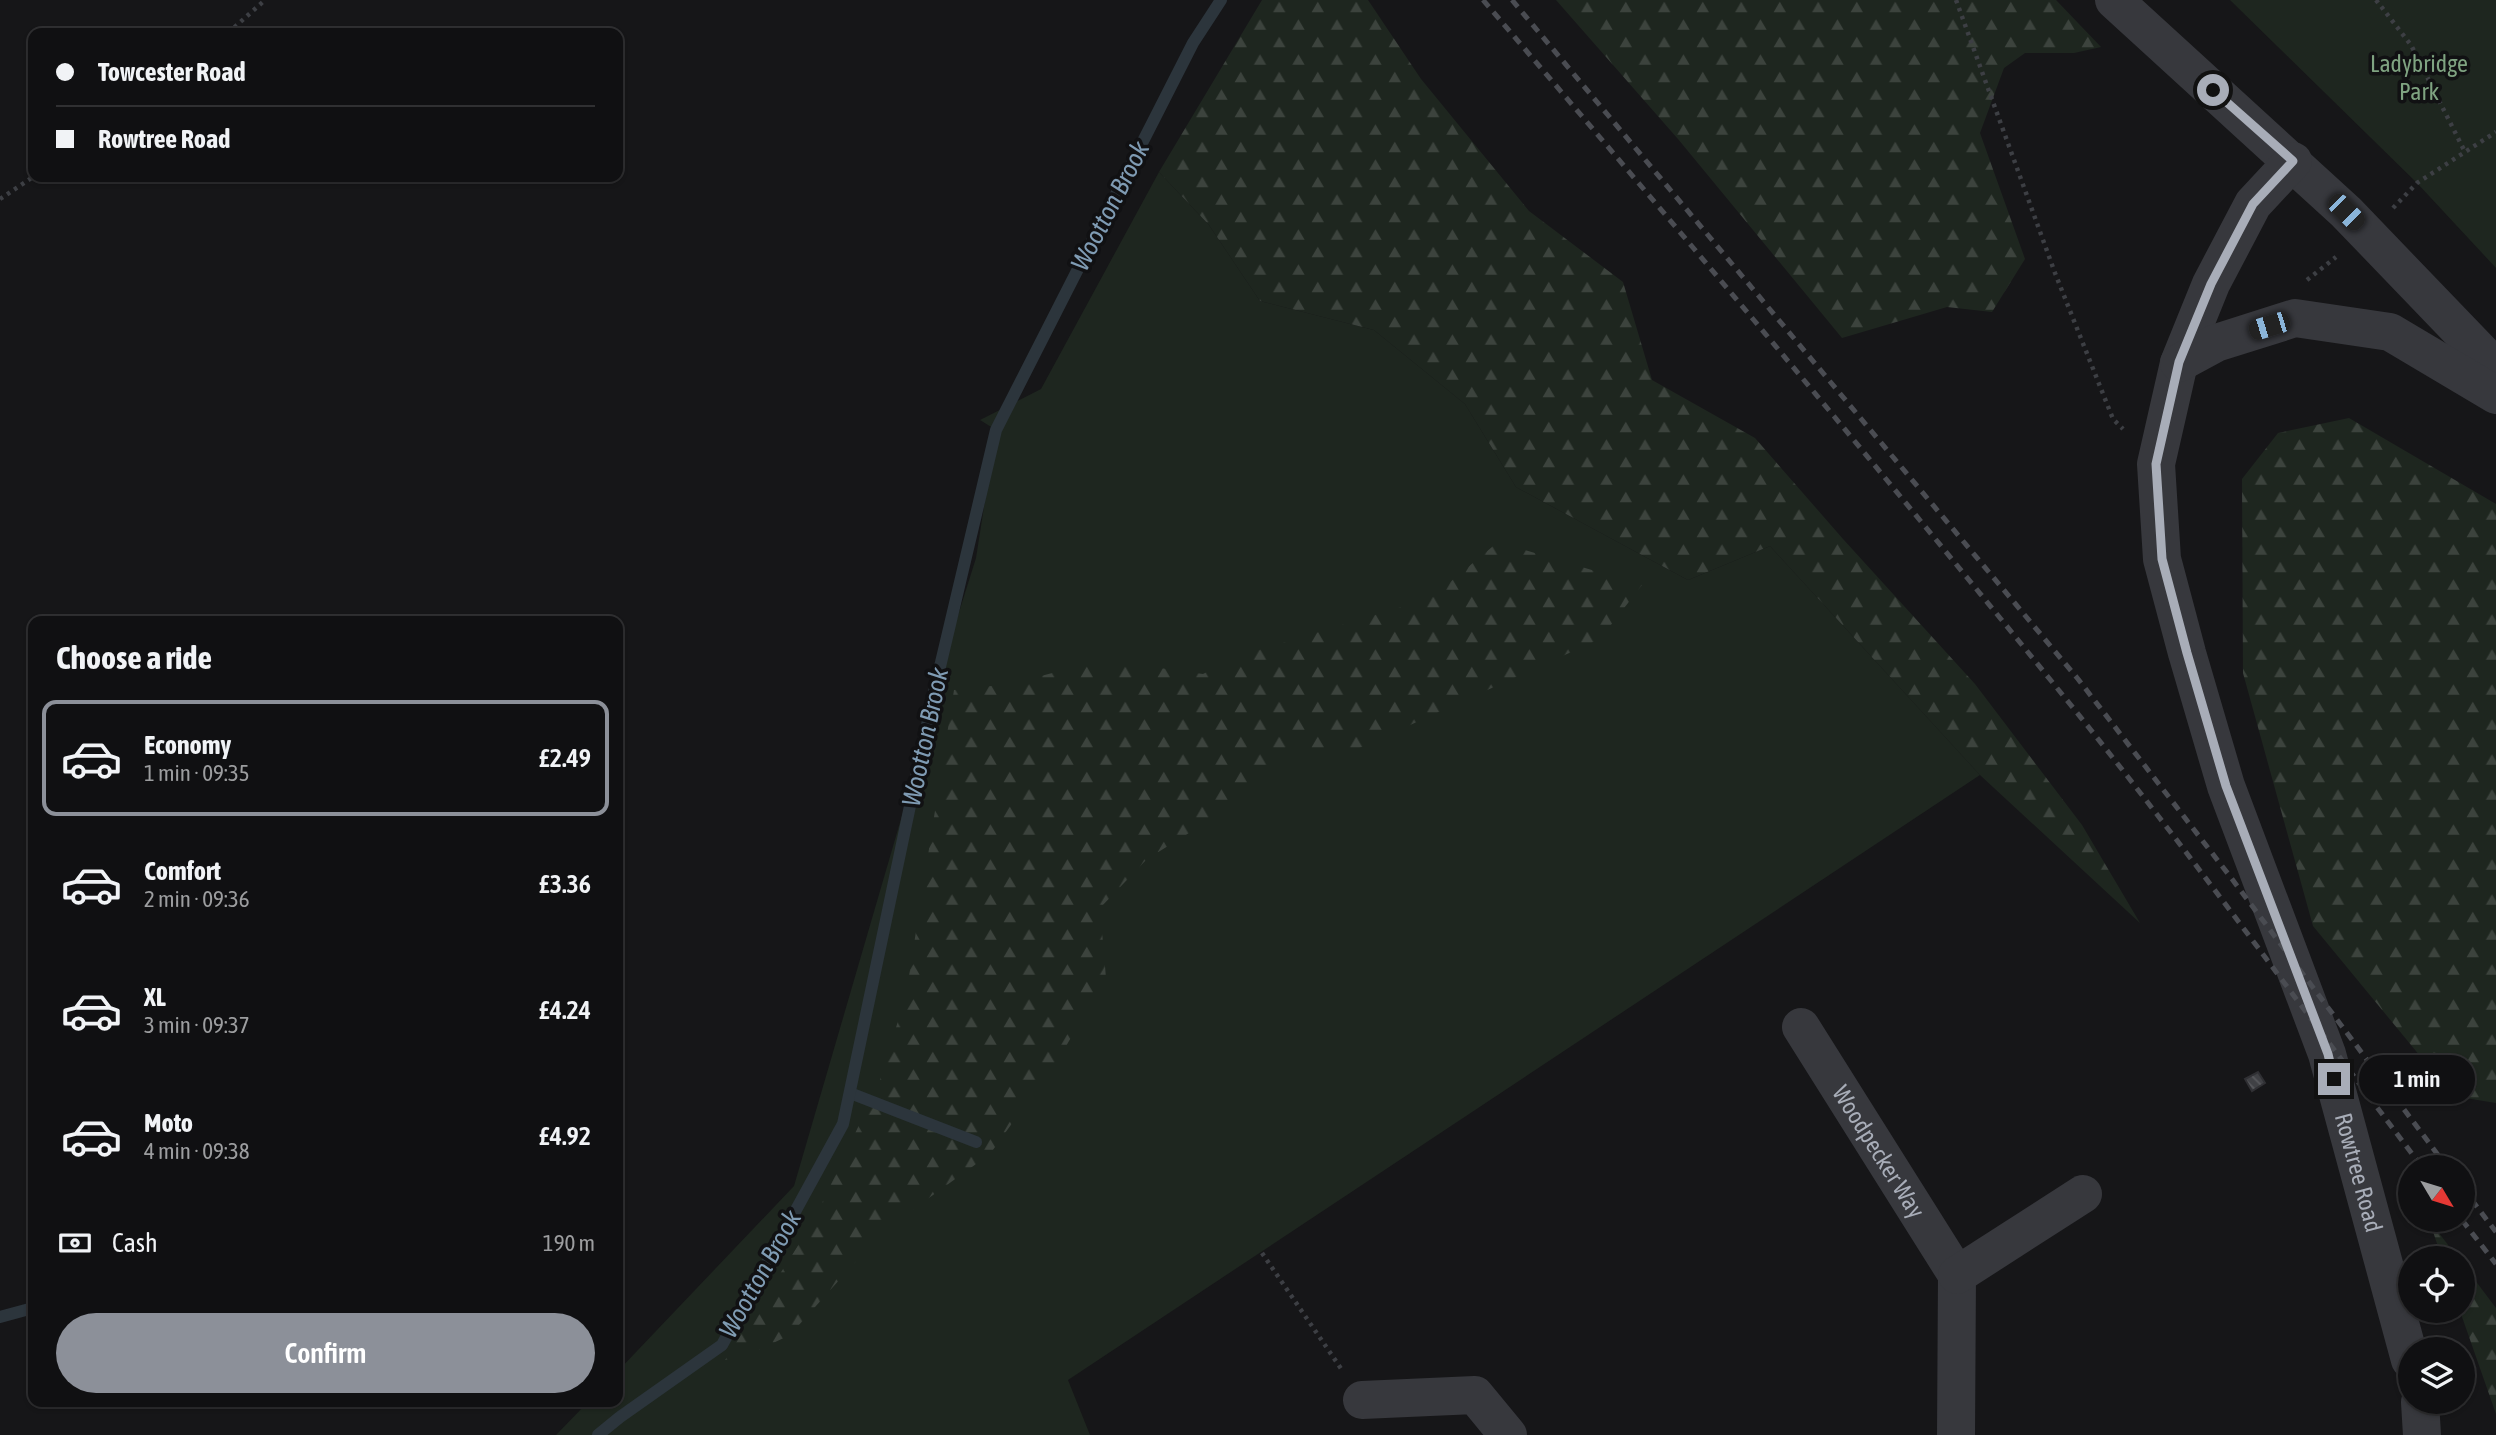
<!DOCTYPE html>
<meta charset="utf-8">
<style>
body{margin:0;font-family:"Asap Condensed",sans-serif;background:#19191b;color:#f1f3f6;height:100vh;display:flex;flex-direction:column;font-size:26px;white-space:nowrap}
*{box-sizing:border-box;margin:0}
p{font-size:23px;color:#9c9d9f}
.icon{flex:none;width:38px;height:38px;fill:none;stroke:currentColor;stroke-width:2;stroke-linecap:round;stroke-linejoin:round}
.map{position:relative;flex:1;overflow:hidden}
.side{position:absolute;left:28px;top:616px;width:595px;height:791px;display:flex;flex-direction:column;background:#101012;border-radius:14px;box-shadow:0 2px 5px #0004,0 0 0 2px #303032}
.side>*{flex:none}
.top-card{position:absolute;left:28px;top:28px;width:595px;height:154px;border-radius:14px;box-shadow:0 2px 5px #0004,0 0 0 2px #303032;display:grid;align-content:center;height:154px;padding:0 28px;background:#101012}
.needle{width:46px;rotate:128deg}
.fabs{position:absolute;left:2398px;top:1155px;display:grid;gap:14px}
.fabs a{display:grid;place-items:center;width:77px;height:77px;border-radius:50%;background:#101012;box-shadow:0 2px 5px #0004,0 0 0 2px #303032;font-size:35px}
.end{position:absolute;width:32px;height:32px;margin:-16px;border:9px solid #a8adb8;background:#111;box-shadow:0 0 0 4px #111}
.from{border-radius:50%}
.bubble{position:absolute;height:49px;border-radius:24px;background:#101012;box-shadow:0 2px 5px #0004,0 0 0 2px #303032;font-size:23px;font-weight:600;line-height:49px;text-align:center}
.car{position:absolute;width:21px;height:42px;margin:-21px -10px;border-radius:9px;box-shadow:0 0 5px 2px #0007;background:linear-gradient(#222 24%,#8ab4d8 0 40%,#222 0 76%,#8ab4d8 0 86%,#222 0)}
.top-card b{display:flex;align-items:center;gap:24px;height:66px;font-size:26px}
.top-card b+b{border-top:2px solid #303032}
.top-card i{width:18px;height:18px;background:#f1f3f6}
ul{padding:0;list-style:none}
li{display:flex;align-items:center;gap:21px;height:116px;margin:0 14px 10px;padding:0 14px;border:4px solid transparent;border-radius:14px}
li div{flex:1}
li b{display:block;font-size:26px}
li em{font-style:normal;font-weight:600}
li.current{border-color:#8c9099}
li>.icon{width:63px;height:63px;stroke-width:1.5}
h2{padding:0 28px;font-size:32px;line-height:84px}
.pay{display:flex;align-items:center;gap:18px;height:77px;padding:0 28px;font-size:26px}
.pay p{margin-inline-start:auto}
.primary-button{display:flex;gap:14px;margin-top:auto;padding:14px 28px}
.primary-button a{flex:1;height:80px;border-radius:42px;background:#8c9099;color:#fff;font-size:28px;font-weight:600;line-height:80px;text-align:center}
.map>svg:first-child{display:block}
.green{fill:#1e261f}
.forest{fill:url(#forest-firs)}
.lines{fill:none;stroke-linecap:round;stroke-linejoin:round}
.stream{stroke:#2c353c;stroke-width:12}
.building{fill:url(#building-back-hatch);stroke:#303034;stroke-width:2}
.path{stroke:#3d3f44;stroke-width:4.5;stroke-dasharray:3.5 5;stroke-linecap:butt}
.minor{stroke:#37383d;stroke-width:38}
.rail{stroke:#4a4c52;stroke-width:5;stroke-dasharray:9 7;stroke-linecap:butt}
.route{stroke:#a8adb8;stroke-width:9}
.labels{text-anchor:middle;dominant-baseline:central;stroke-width:7;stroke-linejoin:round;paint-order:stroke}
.park-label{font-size:24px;fill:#7fa381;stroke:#111113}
.street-label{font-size:24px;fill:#a8adb8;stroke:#111113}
.water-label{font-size:26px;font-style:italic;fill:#7f9bb3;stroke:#111113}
</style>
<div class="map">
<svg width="2496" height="1435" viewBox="0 0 2496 1435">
<defs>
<pattern id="forest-firs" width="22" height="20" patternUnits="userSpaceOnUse" patternTransform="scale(1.75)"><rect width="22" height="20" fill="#1e261f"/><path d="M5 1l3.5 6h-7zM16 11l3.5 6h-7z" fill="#3c433d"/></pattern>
<pattern id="building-back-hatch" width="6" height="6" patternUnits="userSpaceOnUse" patternTransform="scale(1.75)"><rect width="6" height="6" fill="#404145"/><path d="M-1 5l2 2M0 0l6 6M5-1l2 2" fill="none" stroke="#595a5e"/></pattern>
</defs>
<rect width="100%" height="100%" fill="#161618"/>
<g class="green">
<polygon points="2230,0 2496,0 2496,268 2417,183"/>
<polygon points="1159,172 1209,225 1260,301 1374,330 1465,404 1516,487 1688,580 1770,546 1980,775 1068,1380 1090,1435 556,1435 588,1402 618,1402 618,1371 794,1186 938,692 934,692 976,558 996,430 980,420 1041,389"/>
</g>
<g class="forest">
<polygon points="1262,0 1368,0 1421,79 1529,211 1623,282 1652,380 1755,438 1843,539 1975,684 2082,825 2140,923 1980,775 1770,546 1688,580 1516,487 1465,404 1374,330 1260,301 1209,225 1159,172"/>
<polygon points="1556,0 2056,0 2101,47 2074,53 2025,53 2004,68 1980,133 2025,259 1992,312 1947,307 1842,338 1678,139"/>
<polygon points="2349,418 2496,504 2496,1103 2453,1096 2313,926 2243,673 2242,479 2278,433"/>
<polygon points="1498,542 1642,585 1600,639 1355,750 1283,754 1236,804 1147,859 1100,908 1106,978 1059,1058 990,1154 883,1231 790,1335 720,1368 813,1222 879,1083 906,995 954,690 1010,684 1102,660 1203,674 1239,656 1431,598"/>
<polygon points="2429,1220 2458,1258 2442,1258"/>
<polygon points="2462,1263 2496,1308 2496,1414 2460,1311 2462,1311"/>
</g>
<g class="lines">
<g class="stream">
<polyline points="850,1093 976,1142"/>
<polyline points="0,1317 33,1308"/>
<polyline points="598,1435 620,1417 722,1345 843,1124 934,692 996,430 1193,43 1221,0"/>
</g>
</g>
<polygon class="building" points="2258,1072 2265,1083 2252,1091 2245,1079"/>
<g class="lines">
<g class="path">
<polyline points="1956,0 2055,273 2113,419 2123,429"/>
<polyline points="2376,0 2411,45 2465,152"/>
<polyline points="228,33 265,0"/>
<polyline points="0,199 33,177"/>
<polyline points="2393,208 2417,183 2496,132"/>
<polyline points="2307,280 2336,257"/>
<polyline points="1262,1253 1342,1370"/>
</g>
<g class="minor">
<polyline points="2114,0 2346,212 2496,368"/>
<path id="s1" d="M2293,161L2253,204L2211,284L2179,363L2156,464L2162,559L2187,653L2226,786L2327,1054L2410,1360"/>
<polyline points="2179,363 2216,343 2295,318 2390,332 2496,395"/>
<path id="s2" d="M1801,1027L1957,1275L1956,1435"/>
<polyline points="1957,1275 2083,1194"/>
<polyline points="1362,1400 1475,1395 1508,1435"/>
<polyline points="2420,1402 2422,1435"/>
</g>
<g class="rail">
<path d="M1483,0C1677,227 1869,456 2057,688C2184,844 2301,1007 2422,1167"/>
<polyline points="1512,0 2078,679 2232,879 2447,1167"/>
<polyline points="2462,1187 2496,1232"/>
<polyline points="2462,1220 2496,1264"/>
</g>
</g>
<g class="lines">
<polyline class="route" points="2213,90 2293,161 2253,204 2211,284 2179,362 2156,464 2162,559 2187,653 2226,786 2328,1054 2334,1079"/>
</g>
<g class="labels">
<g class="park-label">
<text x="2419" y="63">Ladybridge<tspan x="2419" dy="28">Park</tspan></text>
</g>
<g class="street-label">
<text stroke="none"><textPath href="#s2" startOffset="147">Woodpecker Way</textPath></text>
<text stroke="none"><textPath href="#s1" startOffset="1078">Rowtree Road</textPath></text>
</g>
<g class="water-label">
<text transform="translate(1110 206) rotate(-63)">Wootton Brook</text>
<text transform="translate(925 737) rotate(-78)">Wootton Brook</text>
<text transform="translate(760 1274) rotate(-61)">Wootton Brook</text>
</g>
</g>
</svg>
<div class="fabs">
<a><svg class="needle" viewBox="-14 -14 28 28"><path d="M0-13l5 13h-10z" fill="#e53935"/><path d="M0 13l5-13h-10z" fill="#9c9d9f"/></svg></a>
<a><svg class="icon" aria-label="locate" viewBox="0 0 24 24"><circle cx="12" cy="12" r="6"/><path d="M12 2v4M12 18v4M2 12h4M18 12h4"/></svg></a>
<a><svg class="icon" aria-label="layers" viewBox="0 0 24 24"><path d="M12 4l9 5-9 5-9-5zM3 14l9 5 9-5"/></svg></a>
</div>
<i class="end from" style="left:2213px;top:90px"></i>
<i class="end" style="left:2334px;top:1079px"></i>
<div class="bubble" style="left:2359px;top:1055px;width:116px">1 min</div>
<i class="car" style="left:2346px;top:212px;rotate:135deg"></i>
<i class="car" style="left:2269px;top:326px;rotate:253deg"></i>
<div class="top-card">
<b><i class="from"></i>Towcester Road</b>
<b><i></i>Rowtree Road</b>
</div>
<section class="side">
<h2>Choose a ride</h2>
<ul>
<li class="current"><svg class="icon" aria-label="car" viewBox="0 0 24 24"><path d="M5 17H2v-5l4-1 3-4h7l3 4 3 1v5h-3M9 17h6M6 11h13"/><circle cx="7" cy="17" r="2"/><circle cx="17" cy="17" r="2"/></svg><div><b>Economy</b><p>1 min · 09:35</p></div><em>£2.49</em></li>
<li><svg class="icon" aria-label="car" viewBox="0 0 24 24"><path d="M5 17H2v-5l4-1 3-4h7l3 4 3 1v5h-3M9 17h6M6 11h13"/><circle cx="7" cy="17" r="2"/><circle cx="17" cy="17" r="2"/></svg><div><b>Comfort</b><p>2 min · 09:36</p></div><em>£3.36</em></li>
<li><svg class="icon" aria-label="car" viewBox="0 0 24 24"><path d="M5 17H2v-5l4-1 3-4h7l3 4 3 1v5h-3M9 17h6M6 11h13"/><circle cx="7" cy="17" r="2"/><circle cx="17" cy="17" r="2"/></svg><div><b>XL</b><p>3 min · 09:37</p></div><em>£4.24</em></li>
<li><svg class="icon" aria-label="car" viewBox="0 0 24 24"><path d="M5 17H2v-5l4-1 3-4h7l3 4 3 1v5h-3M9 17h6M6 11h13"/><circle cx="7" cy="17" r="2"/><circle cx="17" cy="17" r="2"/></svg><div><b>Moto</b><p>4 min · 09:38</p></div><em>£4.92</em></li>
</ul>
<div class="pay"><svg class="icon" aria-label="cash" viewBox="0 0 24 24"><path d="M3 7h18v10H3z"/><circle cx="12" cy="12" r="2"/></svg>Cash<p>190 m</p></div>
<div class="primary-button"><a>Confirm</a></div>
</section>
</div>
